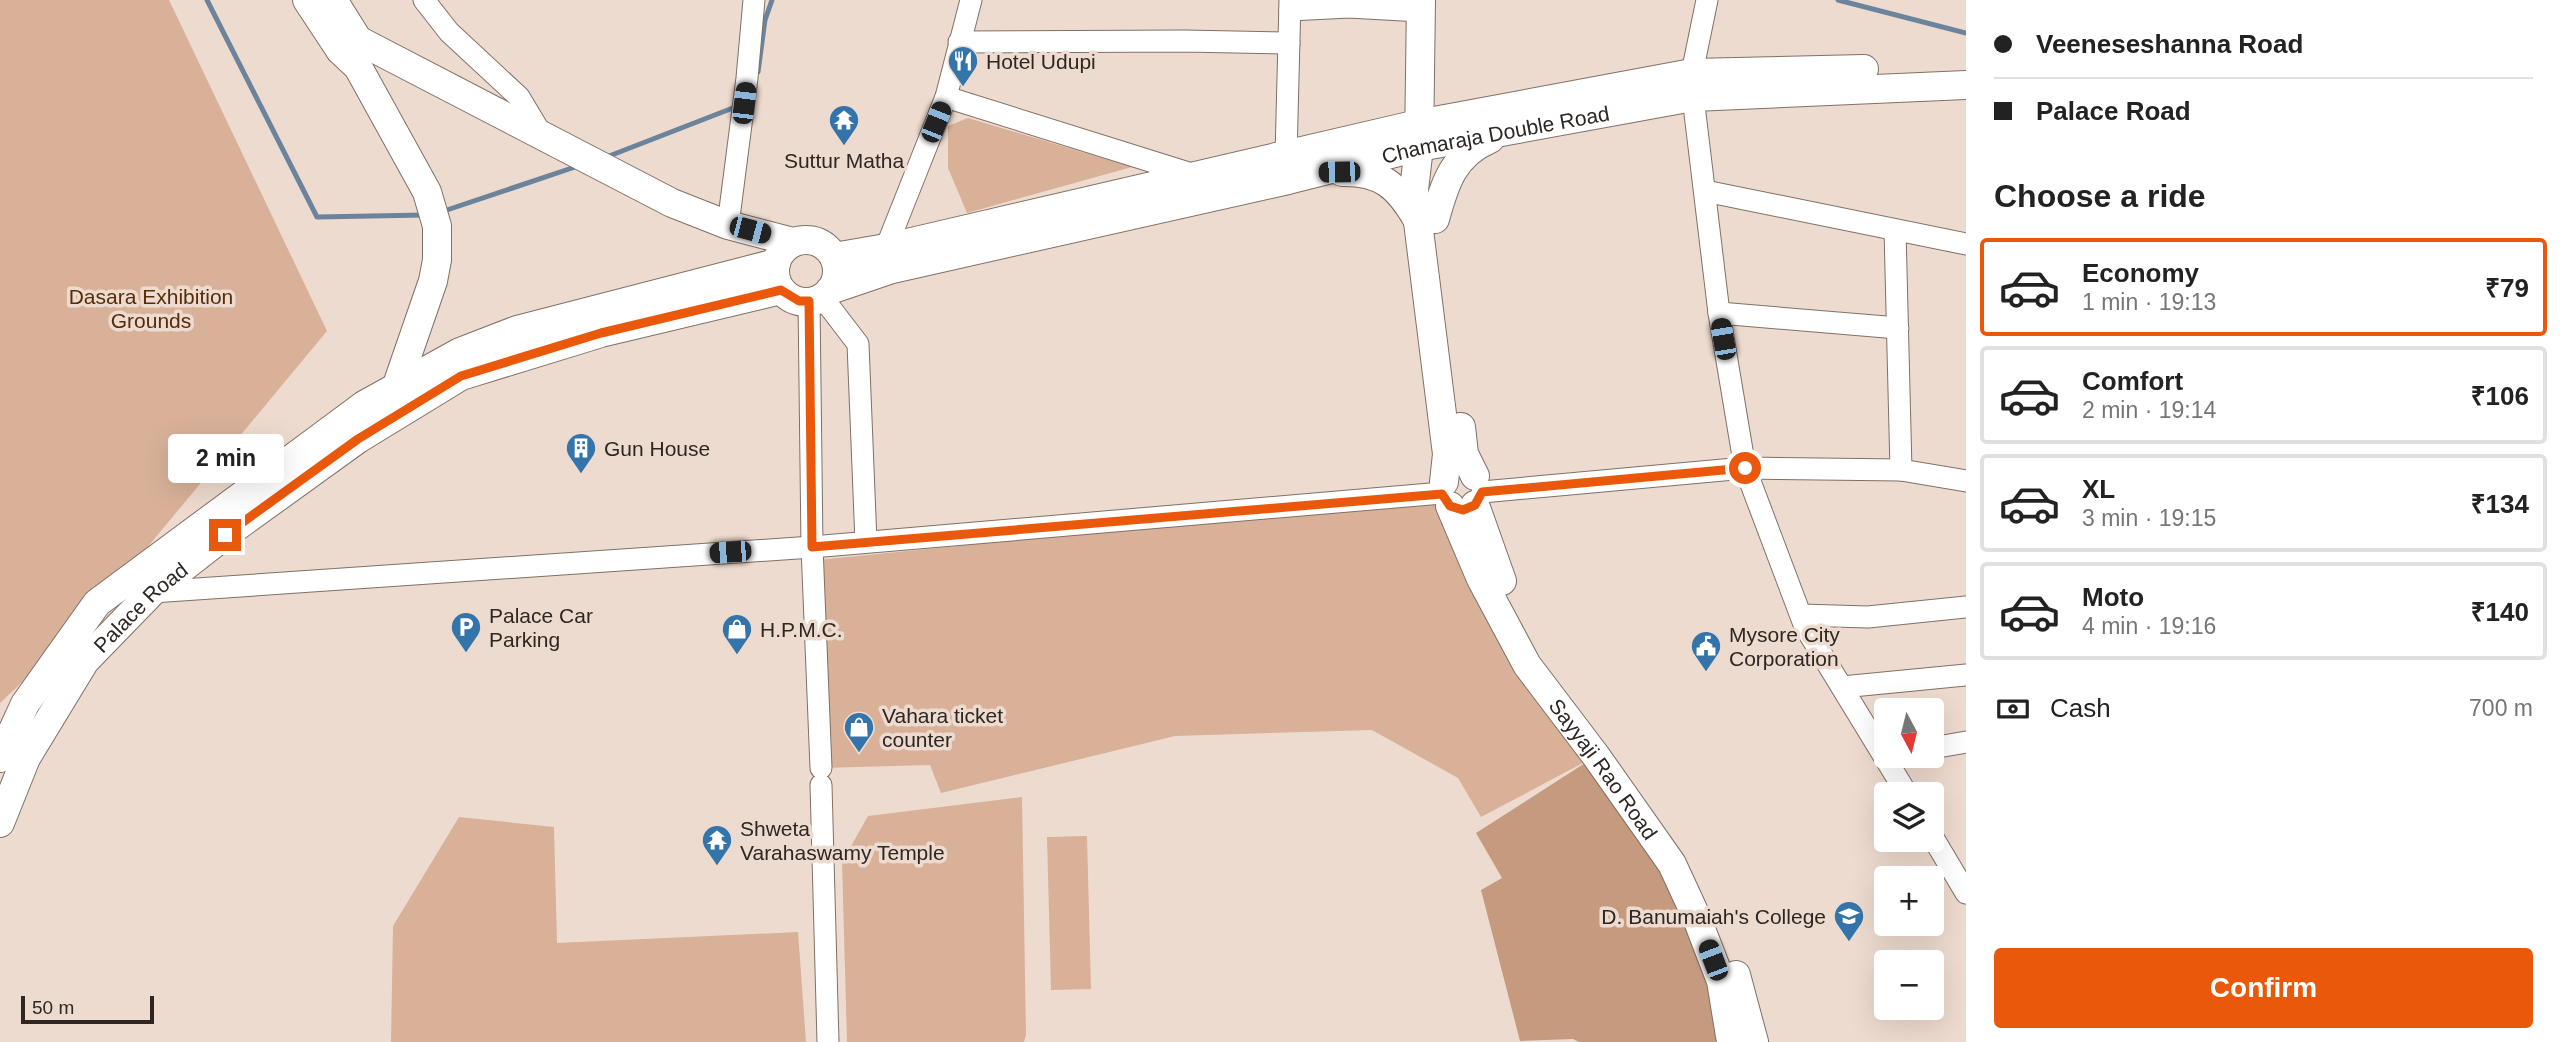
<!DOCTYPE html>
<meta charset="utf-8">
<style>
body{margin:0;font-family:Helvetica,sans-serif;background:#f6f6f6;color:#222;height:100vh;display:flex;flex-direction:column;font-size:26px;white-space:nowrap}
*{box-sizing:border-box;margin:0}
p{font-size:23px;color:#767676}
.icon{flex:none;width:38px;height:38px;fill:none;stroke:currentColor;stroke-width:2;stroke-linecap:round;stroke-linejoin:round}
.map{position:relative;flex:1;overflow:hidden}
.sheet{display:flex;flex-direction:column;background:#fff;width:595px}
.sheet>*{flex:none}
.banner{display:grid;align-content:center;height:154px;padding:0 28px;background:#fff}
.needle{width:46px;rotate:173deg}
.tools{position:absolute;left:1874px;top:698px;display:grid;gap:14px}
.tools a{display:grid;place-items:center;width:70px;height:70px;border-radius:7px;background:#fff;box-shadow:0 7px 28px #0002;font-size:35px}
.scale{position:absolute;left:21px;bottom:18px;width:133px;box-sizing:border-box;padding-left:7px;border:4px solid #2d2622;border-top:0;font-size:19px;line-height:24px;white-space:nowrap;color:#2d2622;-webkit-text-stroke:5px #eedbcf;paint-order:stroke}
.end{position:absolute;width:32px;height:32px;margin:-16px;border:9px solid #ea580c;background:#fff;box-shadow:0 0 0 4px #fff}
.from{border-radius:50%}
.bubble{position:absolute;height:49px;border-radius:7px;background:#fff;box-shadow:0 7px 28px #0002;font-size:23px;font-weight:800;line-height:49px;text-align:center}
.car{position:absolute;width:21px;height:42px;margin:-21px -10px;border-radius:9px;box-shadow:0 0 5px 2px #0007;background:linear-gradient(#222 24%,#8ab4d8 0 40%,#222 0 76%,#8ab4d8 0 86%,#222 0)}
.banner b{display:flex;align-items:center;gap:24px;height:66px;font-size:26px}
.banner b+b{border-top:2px solid #e0e0e0}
.banner i{width:18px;height:18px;background:#222}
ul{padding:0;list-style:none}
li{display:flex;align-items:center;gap:21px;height:98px;margin:0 14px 10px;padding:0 14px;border:4px solid #e0e0e0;border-radius:7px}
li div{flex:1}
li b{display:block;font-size:26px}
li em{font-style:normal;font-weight:800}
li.active{border-color:#ea580c}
li>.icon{width:63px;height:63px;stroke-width:1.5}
h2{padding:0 28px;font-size:32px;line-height:84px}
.pay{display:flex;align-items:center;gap:18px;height:77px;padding:0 28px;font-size:26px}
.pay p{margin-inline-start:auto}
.action{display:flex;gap:14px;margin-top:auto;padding:14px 28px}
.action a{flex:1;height:80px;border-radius:7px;background:#ea580c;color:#fff;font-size:28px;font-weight:800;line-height:80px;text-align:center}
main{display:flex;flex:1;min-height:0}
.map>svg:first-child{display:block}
.green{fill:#d8b198}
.forest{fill:#c59a7e}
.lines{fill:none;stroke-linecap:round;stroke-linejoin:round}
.stream{stroke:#6c849b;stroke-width:5}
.minor-casing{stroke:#807065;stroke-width:23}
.major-casing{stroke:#807065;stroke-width:30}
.minor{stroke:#fff;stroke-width:21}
.major{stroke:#fff;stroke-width:28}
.route{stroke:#ea580c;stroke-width:9}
.labels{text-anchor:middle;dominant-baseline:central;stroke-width:7;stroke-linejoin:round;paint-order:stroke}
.poi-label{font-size:21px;fill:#2d2622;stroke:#eedbcf;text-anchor:start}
.street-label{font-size:21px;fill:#2d2622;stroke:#eedbcf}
.park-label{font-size:21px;fill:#562c0a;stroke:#eedbcf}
</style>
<main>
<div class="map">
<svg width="1966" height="1042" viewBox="0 0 1966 1042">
<rect width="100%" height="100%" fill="#eedbcf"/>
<g class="green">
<polygon points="0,0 169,0 327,331 82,626 0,703"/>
<polygon points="968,118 1132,167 967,213 948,168 948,126"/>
<polygon points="1444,498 1596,756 1481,817 1458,778 1372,730 1175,736 941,793 930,765 821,768 817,560"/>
<polygon points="1022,797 1026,1035 1024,1042 847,1042 842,862 868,816"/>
<polygon points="459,817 554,827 557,943 798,932 806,1042 391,1042 393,926"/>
<polygon points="1087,836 1091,989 1051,990 1047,837"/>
</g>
<polygon class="forest" points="1596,756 1672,864 1731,1042 1579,1042 1573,1039 1520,1041 1481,890 1502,878 1476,833"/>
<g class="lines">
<g class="stream">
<polyline points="207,0 317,217 425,215"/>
<polyline points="1838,0 1966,33"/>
<polyline points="758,72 765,20 772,0"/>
<polyline points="604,158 738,106"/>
<polyline points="441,212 578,166"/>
</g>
<g class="minor-casing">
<g id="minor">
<polyline points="424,0 449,32 519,97 540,132"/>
<polyline points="1707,0 1692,73 1693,97 1719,313 1745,468 1805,627 1907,794"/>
<polyline points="1290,10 1349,7 1420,11"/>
<polyline points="959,42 1185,41 1289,43"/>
<polyline points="946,97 1198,176"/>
<polyline points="1286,156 1290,0"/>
<polyline points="1705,191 1966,244"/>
<polyline points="728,225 747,78 754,0"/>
<polyline points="1895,230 1901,470"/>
<polyline points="886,248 946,97 971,0"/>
<polyline points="822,297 858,344 866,542"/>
<polyline points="809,301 812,547 821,768"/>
<polyline points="1719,313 1898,328"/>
<polyline points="1482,492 1745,468 1901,470 1966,481"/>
<polyline points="152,592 812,547 1442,493"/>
<polyline points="1801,615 1868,617 1966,607"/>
<polyline points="1842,687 1966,675"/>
<polyline points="1932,748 1966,742"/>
<polyline points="821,785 828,1042"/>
<polyline points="1932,836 1966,893"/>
</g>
</g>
<g class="major-casing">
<g id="major">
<polyline points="307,0 340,50 358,67 427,192 437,226 437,260 433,281 396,388"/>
<polyline points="333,0 358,40 358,57"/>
<polyline points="1421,0 1419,147 1414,190 1447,454 1444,482"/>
<polyline points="340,50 358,40 672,203 728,225 793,242"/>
<path d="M1342,172C1381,171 1398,186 1417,219"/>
<path d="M1435,219C1445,183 1453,155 1490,139"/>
<circle cx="806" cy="271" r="31"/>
<polyline points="834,257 886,248 1418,124 1692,73 1864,69"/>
<path id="s1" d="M830,290L892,269L1288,180L1419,147L1693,97L1966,85"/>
<polyline points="1461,427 1464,454 1475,476"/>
<polyline points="1475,505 1502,581"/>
<path id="s2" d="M1450,506L1481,579L1527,665L1596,756L1672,864L1696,916L1721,981L1731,1042"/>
<polyline points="0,758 25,704 97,603 364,405 460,352 517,330 776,263"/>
<path id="s3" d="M0,823L26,758L85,661L152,592L225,535L358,439L461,376L601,333L781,290"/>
<polyline points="1736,975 1754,1042"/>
</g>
</g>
<use href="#minor" class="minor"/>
<use href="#major" class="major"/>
</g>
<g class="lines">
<polyline class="route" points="225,535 358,439 461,376 601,333 781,290 799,301 809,301 812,547 1442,494 1450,506 1463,510 1475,505 1482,492 1745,468"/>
</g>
<defs>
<g id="restaurant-pin" transform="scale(1.575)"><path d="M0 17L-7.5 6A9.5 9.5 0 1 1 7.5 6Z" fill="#3375ab" stroke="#eedbcf"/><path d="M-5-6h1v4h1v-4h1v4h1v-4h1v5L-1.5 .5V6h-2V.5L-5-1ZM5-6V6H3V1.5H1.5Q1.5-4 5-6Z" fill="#fff"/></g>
<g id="temple-pin" transform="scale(1.575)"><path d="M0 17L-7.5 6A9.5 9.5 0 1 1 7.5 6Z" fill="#3375ab" stroke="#eedbcf"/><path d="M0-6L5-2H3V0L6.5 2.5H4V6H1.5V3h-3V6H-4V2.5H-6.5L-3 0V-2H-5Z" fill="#fff"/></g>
<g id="building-pin" transform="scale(1.575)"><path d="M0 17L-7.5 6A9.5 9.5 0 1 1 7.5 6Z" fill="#3375ab" stroke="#eedbcf"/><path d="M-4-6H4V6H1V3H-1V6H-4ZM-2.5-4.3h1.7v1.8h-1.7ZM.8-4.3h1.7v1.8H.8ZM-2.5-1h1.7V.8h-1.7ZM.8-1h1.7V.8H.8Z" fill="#fff"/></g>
<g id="parking-pin" transform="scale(1.575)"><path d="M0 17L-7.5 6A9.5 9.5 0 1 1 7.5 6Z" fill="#3375ab" stroke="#eedbcf"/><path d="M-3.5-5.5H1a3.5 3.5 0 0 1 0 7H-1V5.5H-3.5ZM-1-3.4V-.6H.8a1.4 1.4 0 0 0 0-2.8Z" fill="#fff"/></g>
<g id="shop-pin" transform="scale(1.575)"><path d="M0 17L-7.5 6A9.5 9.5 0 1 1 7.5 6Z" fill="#3375ab" stroke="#eedbcf"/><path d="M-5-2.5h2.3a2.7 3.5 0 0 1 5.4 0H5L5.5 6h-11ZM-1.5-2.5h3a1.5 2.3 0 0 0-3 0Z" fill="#fff"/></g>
<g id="civic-pin" transform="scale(1.575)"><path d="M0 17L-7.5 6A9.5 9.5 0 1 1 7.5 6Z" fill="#3375ab" stroke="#eedbcf"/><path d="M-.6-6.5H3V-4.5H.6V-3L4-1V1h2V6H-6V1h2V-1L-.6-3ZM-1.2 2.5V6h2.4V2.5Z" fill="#fff"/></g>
<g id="university-pin" transform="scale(1.575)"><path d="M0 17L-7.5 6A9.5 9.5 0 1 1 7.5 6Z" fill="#3375ab" stroke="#eedbcf"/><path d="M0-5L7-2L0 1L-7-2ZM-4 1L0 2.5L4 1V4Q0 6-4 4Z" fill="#fff"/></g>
</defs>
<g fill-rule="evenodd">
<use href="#restaurant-pin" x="963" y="61"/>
<use href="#temple-pin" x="844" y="120"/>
<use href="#building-pin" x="581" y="448"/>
<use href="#parking-pin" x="466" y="627"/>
<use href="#shop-pin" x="737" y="629"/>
<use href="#civic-pin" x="1706" y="646"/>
<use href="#shop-pin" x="859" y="727"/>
<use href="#temple-pin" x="717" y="840"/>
<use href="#university-pin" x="1849" y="916"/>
</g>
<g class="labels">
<g class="poi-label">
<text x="986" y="61">Hotel Udupi</text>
<text x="844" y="160" text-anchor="middle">Suttur Matha</text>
<text x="604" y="448">Gun House</text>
<text x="489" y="615">Palace Car<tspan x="489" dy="24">Parking</tspan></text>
<text x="760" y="629">H.P.M.C.</text>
<text x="1729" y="634">Mysore City<tspan x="1729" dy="24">Corporation</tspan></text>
<text x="882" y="715">Vahara ticket<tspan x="882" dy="24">counter</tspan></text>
<text x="740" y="828">Shweta<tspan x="740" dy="24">Varahaswamy Temple</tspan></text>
<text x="1826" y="916" text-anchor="end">D. Banumaiah's College</text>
</g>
<g class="street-label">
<text stroke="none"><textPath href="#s1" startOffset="684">Chamaraja Double Road</textPath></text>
<text stroke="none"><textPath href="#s3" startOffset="261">Palace Road</textPath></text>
<text stroke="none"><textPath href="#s2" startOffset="306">Sayyaji Rao Road</textPath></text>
</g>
<g class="park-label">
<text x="151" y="296">Dasara Exhibition<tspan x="151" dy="24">Grounds</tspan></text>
</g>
</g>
</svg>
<div class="tools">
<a><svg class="needle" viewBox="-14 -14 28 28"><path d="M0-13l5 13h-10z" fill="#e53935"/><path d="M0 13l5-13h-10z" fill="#767676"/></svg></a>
<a><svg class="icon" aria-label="layers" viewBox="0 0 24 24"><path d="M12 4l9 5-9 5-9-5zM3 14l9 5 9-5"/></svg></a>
<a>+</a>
<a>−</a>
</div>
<div class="scale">50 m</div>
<i class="end from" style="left:1745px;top:468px"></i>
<i class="end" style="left:225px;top:535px"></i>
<div class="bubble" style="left:168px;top:434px;width:116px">2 min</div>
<i class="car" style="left:744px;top:103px;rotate:7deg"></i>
<i class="car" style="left:936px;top:122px;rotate:22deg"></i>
<i class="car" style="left:1339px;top:172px;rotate:269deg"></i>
<i class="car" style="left:750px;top:230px;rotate:105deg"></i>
<i class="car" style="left:1723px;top:339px;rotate:350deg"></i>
<i class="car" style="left:730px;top:552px;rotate:266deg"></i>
<i class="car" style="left:1713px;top:960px;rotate:339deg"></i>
</div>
<section class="sheet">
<div class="banner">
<b><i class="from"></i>Veeneseshanna Road</b>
<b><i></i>Palace Road</b>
</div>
<h2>Choose a ride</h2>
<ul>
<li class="active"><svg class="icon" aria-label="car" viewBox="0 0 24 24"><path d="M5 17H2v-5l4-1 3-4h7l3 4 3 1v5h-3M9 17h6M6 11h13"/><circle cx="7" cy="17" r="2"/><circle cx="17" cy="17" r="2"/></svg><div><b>Economy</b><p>1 min · 19:13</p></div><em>₹79</em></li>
<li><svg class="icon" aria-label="car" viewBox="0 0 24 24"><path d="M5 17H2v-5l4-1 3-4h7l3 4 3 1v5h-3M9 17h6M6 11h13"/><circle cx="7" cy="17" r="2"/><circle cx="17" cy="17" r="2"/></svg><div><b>Comfort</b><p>2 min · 19:14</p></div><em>₹106</em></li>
<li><svg class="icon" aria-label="car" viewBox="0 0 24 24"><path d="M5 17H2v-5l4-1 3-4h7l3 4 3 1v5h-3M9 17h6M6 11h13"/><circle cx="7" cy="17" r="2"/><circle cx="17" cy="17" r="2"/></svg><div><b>XL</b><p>3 min · 19:15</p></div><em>₹134</em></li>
<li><svg class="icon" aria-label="car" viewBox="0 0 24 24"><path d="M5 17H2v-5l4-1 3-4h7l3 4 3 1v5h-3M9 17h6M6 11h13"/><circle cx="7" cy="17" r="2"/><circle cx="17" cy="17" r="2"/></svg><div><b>Moto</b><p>4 min · 19:16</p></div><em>₹140</em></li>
</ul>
<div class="pay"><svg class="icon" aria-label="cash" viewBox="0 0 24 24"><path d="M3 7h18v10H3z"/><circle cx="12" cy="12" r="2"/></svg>Cash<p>700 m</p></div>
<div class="action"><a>Confirm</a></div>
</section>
</main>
